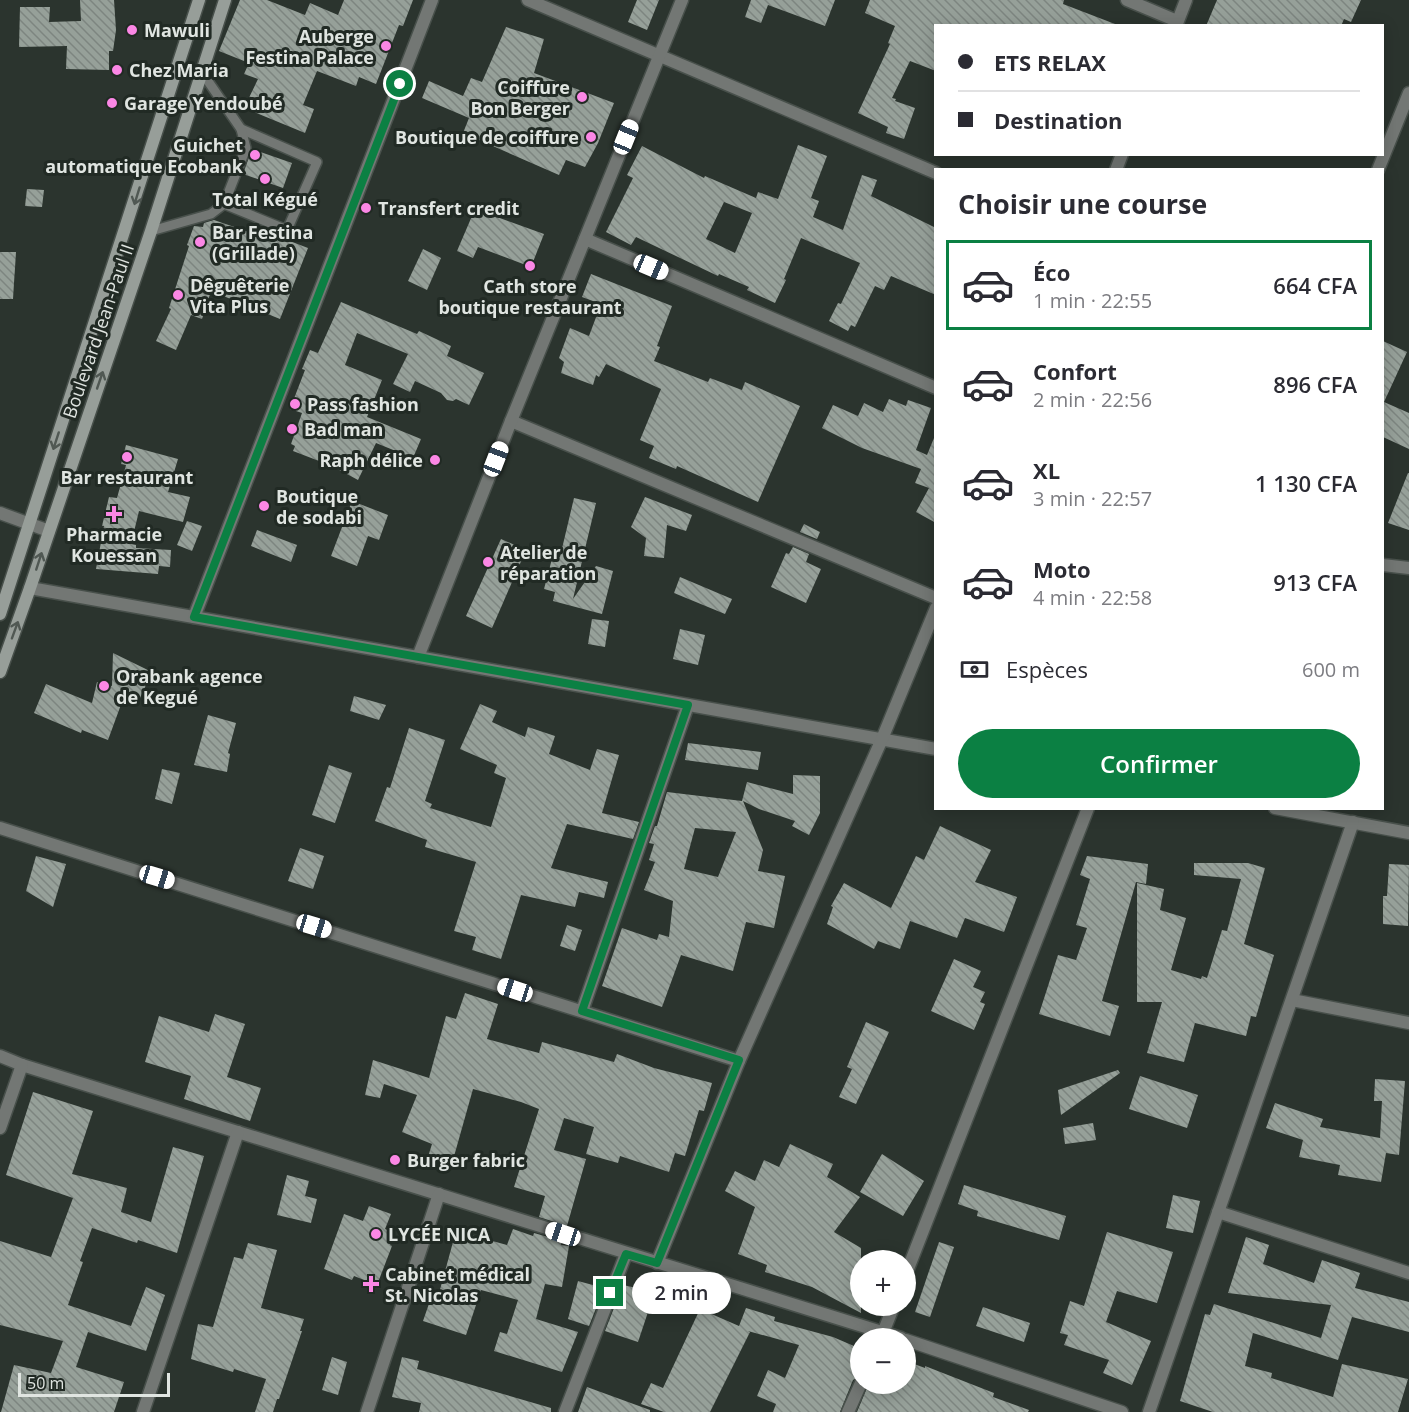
<!DOCTYPE html>
<html lang="fr">
<meta charset="utf-8">
<style>
body{margin:0;font-family:"Open Sans",sans-serif;background:#f2f2f3;color:#2b2b33;height:100vh;display:flex;flex-direction:column;font-size:22px;white-space:nowrap}
*{box-sizing:border-box;margin:0}
p{font-size:20px;color:#7c7c81}
.icon{flex:none;width:33px;height:33px;fill:none;stroke:currentColor;stroke-width:2;stroke-linecap:round;stroke-linejoin:round}
.map{position:relative;flex:1;overflow:hidden}
.details{position:absolute;left:934px;top:168px;width:450px;height:642px;display:flex;flex-direction:column;background:#fff;border-radius:0px;box-shadow:0 3px 15px #0003}
.details>*{flex:none}
.hud{position:absolute;left:934px;top:24px;width:450px;height:132px;border-radius:0px;box-shadow:0 3px 15px #0003;display:grid;align-content:center;height:132px;padding:0 24px;background:#fff}
.controls{position:absolute;left:850px;top:1250px;display:grid;gap:12px}
.controls a{display:grid;place-items:center;width:66px;height:66px;border-radius:50%;background:#fff;box-shadow:0 3px 15px #0003;font-size:30px}
.scale{position:absolute;left:18px;bottom:15px;width:152px;box-sizing:border-box;padding-left:6px;border:3px solid #e0e5e1;border-top:0;font-size:16px;line-height:21px;white-space:nowrap;color:#e0e5e1;-webkit-text-stroke:4px #212a24;paint-order:stroke}
.end{position:absolute;width:27px;height:27px;margin:-14px;border:8px solid #0b8043;background:#fff;box-shadow:0 0 0 3px #fff}
.from{border-radius:50%}
.bubble{position:absolute;height:42px;border-radius:21px;background:#fff;box-shadow:0 3px 15px #0003;font-size:20px;font-weight:600;line-height:42px;text-align:center}
.car{position:absolute;width:18px;height:36px;margin:-18px -9px;border-radius:8px;box-shadow:0 0 4px 2px #0007;background:linear-gradient(#fff 24%,#345 0 40%,#fff 0 76%,#345 0 86%,#fff 0)}
.hud b{display:flex;align-items:center;gap:21px;height:57px;font-size:22px}
.hud b+b{border-top:2px solid #e1e1e2}
.hud i{width:15px;height:15px;background:#2b2b33}
ul{padding:0;list-style:none}
li{display:flex;align-items:center;gap:18px;height:90px;margin:0 12px 9px;padding:0 12px;border:3px solid transparent;border-radius:0px}
li div{flex:1}
li b{display:block;font-size:22px}
li em{font-style:normal;font-weight:600}
li.current{border-color:#0b8043}
li>.icon{width:54px;height:54px;stroke-width:1.5}
h2{padding:0 24px;font-size:27px;line-height:72px}
.pay{display:flex;align-items:center;gap:15px;height:66px;padding:0 24px;font-size:22px}
.pay p{margin-inline-start:auto}
.cta{display:flex;gap:12px;margin-top:auto;padding:12px 24px}
.cta a{flex:1;height:69px;border-radius:36px;background:#0b8043;color:#fff;font-size:24px;font-weight:600;line-height:69px;text-align:center}
.map>svg:first-child{display:block}
.building{fill:url(#building-back-hatch);fill-rule:evenodd}
.lines{fill:none;stroke-linecap:round;stroke-linejoin:round}
.lane-casing{stroke:#48504b;stroke-width:12}
.street-casing{stroke:#48504b;stroke-width:15}
.secondary-casing{stroke:#48504b;stroke-width:15}
.lane{stroke:#737774;stroke-width:9}
.street{stroke:#737774;stroke-width:12}
.secondary{stroke:#979e99;stroke-width:12}
.oneway{stroke:#505853}
.route{stroke:#0b8043;stroke-width:8}
.poi-dot{fill:#fb87e5;stroke:#212a24;stroke-width:2}
.labels{text-anchor:middle;dominant-baseline:central;stroke-width:6;stroke-linejoin:round;paint-order:stroke}
.poi-label{font-size:18px;font-weight:bold;fill:#e0e5e1;stroke:#212a24;text-anchor:start}
.street-label{font-size:18px;fill:#e0e5e1;stroke:#212a24}
</style>
<div class="map">
<svg width="1409" height="1412" viewBox="0 0 1409 1412">
<defs>
<pattern id="building-back-hatch" width="6" height="6" patternUnits="userSpaceOnUse" patternTransform="scale(1.5)"><rect width="6" height="6" fill="#96a099"/><path d="M-1 5l2 2M0 0l6 6M5-1l2 2" fill="none" stroke="#7d8580"/></pattern>
</defs>
<rect width="100%" height="100%" fill="#2b342e"/>
<g class="building">
<polygon points="80,0 114,0 116,30 113,51 109,51 109,70 66,69 67,46 19,47 20,7 50,7 49,22 81,21"/>
<polygon points="240,0 267,0 305,15 310,3 338,15 344,0 413,0 403,26 399,25 376,84 359,77 356,86 317,71 303,105 314,109 305,133 244,108 258,79 244,74 249,63 219,51"/>
<polygon points="637,0 659,0 647,30 628,22"/>
<polygon points="751,0 835,0 825,26 768,5 761,23 745,17"/>
<polygon points="870,0 1064,0 1063,4 1115,24 1115,26 936,26 936,71 910,61 892,98 896,99 895,101 915,108 904,139 886,133 888,127 858,113 890,44 888,43 895,26 865,13"/>
<polygon points="1217,0 1361,0 1351,22 1344,19 1341,26 1206,26"/>
<polygon points="506,27 544,39 534,73 614,103 598,143 585,167 566,160 559,175 463,133 469,118 422,98 429,81 463,96 471,78 482,82"/>
<path d="M798,145L827,156L811,198L819,201L813,217L843,230L862,175L877,180L871,196L936,228V295L891,276L884,290L875,286L855,327L851,325L848,331L829,321L838,303L841,304L860,263L801,238L784,279L786,280L775,303L747,290L749,287L719,274L718,276L636,237L631,245L606,232L633,178L627,175L642,146L704,178L705,176L756,198L758,192L778,199ZM724,202L752,213L735,253L706,239Z"/>
<polygon points="252,149 292,163 283,188 243,174"/>
<polygon points="27,189 44,190 42,207 25,206"/>
<polygon points="475,209 544,234 531,267 478,247 473,258 457,251"/>
<polygon points="214,220 272,240 274,235 308,248 280,319 211,291 202,319 191,315 176,350 156,341 171,309 169,308 189,246 187,245 194,226 203,227 204,223"/>
<polygon points="423,249 441,258 427,290 408,281"/>
<polygon points="0,252 16,252 13,299 0,299"/>
<polygon points="591,274 672,306 657,346 660,347 654,361 708,382 710,378 742,390 745,382 800,406 758,502 677,466 676,469 649,458 654,446 640,440 661,389 606,364 599,377 596,375 593,385 561,373 564,362 559,358 570,328 589,336 601,304 582,297"/>
<polygon points="341,302 417,334 419,331 451,346 447,356 484,373 469,405 456,399 453,401 447,400 441,393 415,381 410,392 393,384 408,354 357,333 345,365 382,380 367,417 421,439 413,458 376,443 358,480 332,466 293,451 295,446 291,444 302,413 290,409 305,370 302,369 310,350 318,353"/>
<polygon points="1383,341 1407,352 1384,402 1409,413 1409,449 1383,437"/>
<polygon points="889,399 906,406 908,400 931,408 916,450 927,455 936,433 936,523 916,512 929,488 915,483 921,469 862,448 822,428 833,405 858,416 864,403 883,412"/>
<polygon points="126,445 178,459 168,492 190,497 183,522 139,511 131,544 136,545 136,548 171,550 170,567 159,566 158,574 96,569 104,526 102,526 109,497 117,498 126,465 121,464"/>
<polygon points="1408,473 1409,473 1409,530 1388,523"/>
<polygon points="645,497 692,515 686,531 667,525 664,558 644,556 646,538 631,527"/>
<polygon points="574,498 596,503 573,599 596,566 613,571 602,614 553,601 555,592 544,589 553,555 560,557"/>
<polygon points="352,501 388,515 379,540 368,536 357,566 331,556"/>
<polygon points="187,521 202,526 192,551 177,545"/>
<polygon points="804,524 820,532 817,539 800,532"/>
<polygon points="257,530 297,545 291,562 251,546"/>
<polygon points="501,539 526,550 492,628 466,616"/>
<polygon points="793,547 809,554 806,562 821,569 806,603 771,587 786,553 789,554"/>
<polygon points="680,577 732,599 725,614 674,593"/>
<polygon points="592,619 609,621 605,647 588,644"/>
<polygon points="680,629 705,635 698,665 673,659"/>
<polygon points="113,653 152,672 140,698 126,691 108,740 82,730 81,733 34,713 46,684 92,703 97,682 112,686"/>
<polygon points="354,696 386,705 379,720 350,711"/>
<polygon points="480,704 497,711 492,722 525,737 528,727 555,736 549,754 590,770 597,749 619,755 602,813 639,822 633,839 567,824 551,868 608,882 604,898 579,892 575,907 521,895 501,959 472,950 476,937 454,931 476,862 425,847 427,840 375,821 387,787 390,788 409,728 445,740 425,801 432,804 430,808 491,827 506,778 494,773 497,765 460,749"/>
<polygon points="208,715 236,723 228,753 230,754 227,772 194,765"/>
<polygon points="688,743 761,752 758,770 685,760"/>
<polygon points="329,765 352,773 335,823 312,815"/>
<polygon points="162,769 180,773 172,804 155,799"/>
<path d="M793,775L820,776V813L809,835L792,826L795,821L759,809L743,801L763,850L758,871L785,876L774,928L746,922L733,971L681,955L662,1007L602,986L622,928L657,940L659,934L669,937L673,901L644,890L655,862L649,860L654,844L649,843L655,826H657L667,792L742,801L747,782L793,794ZM695,828L736,832L718,877L684,869Z"/>
<polygon points="940,826 991,850 975,882 1017,897 1004,932 965,918 957,938 910,921 900,949 878,941 874,949 827,924 833,907 831,906 844,883 891,908 916,856 924,860"/>
<polygon points="300,848 324,856 313,889 288,881"/>
<polygon points="36,856 66,864 53,907 26,891"/>
<polygon points="1087,856 1148,864 1146,884 1136,882 1102,1001 1119,1006 1110,1036 1039,1014 1058,955 1076,960 1087,928 1076,925 1090,879 1080,875"/>
<polygon points="1194,863 1248,863 1265,868 1244,944 1274,955 1256,1017 1251,1016 1246,1036 1195,1023 1184,1062 1147,1053 1162,1002 1137,1002 1137,883 1164,889 1160,910 1186,918 1171,970 1201,979 1202,976 1207,978 1222,930 1227,931 1241,879 1194,875"/>
<polygon points="1389,864 1409,865 1408,926 1383,924 1383,896 1387,896"/>
<polygon points="567,925 582,930 575,951 560,946"/>
<polygon points="954,959 981,971 973,987 985,992 980,1002 985,1004 974,1030 931,1011"/>
<polygon points="465,993 498,1004 487,1039 539,1053 542,1042 614,1062 617,1054 654,1068 712,1083 704,1111 699,1110 685,1156 675,1153 669,1172 620,1156 618,1163 586,1154 594,1127 564,1118 554,1150 586,1159 567,1226 539,1217 545,1196 514,1187 539,1109 521,1102 473,1089 451,1167 427,1160 432,1144 402,1132 417,1095 384,1084 380,1098 365,1095 373,1060 429,1078 446,1016 456,1019"/>
<polygon points="215,1014 245,1024 227,1077 261,1088 250,1121 184,1099 191,1076 145,1062 159,1016 209,1032"/>
<polygon points="866,1022 889,1032 856,1104 839,1097 852,1069 847,1067"/>
<polygon points="1118,1070 1120,1073 1061,1115 1058,1090"/>
<polygon points="1140,1076 1198,1095 1187,1128 1129,1109"/>
<polygon points="1375,1079 1405,1081 1399,1155 1386,1153 1381,1182 1338,1175 1340,1165 1299,1157 1303,1140 1266,1128 1275,1103 1323,1119 1320,1127 1380,1138 1382,1101 1374,1101"/>
<polygon points="33,1092 93,1111 72,1174 127,1188 121,1212 151,1222 173,1147 204,1156 177,1253 138,1240 137,1243 92,1228 80,1261 83,1262 68,1305 131,1326 146,1287 165,1295 146,1351 88,1332 76,1367 124,1382 114,1412 1,1412 14,1365 51,1373 63,1341 0,1325 0,1241 51,1257 73,1198 6,1175"/>
<polygon points="1093,1123 1096,1140 1065,1144 1063,1128"/>
<polygon points="790,1144 833,1164 827,1177 860,1197 834,1232 861,1248 861,1313 812,1287 765,1272 767,1265 738,1254 755,1207 725,1191 735,1171 755,1181 764,1160 779,1167"/>
<polygon points="882,1154 924,1181 903,1216 860,1192"/>
<polygon points="287,1175 309,1181 305,1196 317,1199 311,1223 277,1215"/>
<polygon points="964,1185 1066,1216 1059,1240 977,1216 978,1211 958,1204"/>
<polygon points="1173,1195 1200,1201 1193,1233 1166,1228"/>
<polygon points="369,1206 391,1214 385,1229 395,1233 390,1245 392,1246 377,1285 354,1276 352,1280 324,1269 344,1214 363,1221"/>
<polygon points="513,1229 533,1236 534,1233 562,1241 561,1245 569,1246 562,1287 545,1284 536,1319 578,1332 562,1372 494,1351 500,1332 507,1334 518,1300 481,1290 466,1335 423,1321 432,1295 438,1297 456,1231 507,1245"/>
<polygon points="1107,1232 1173,1252 1157,1303 1117,1291 1106,1322 1151,1341 1132,1385 1103,1373 1109,1360 1064,1345 1068,1335 1060,1333 1070,1301 1084,1306"/>
<polygon points="1246,1237 1269,1245 1263,1264 1314,1283 1322,1260 1360,1273 1355,1288 1409,1302 1409,1332 1352,1317 1338,1360 1253,1333 1245,1366 1272,1373 1271,1378 1333,1397 1342,1364 1408,1379 1398,1412 1213,1412 1180,1401 1205,1314 1210,1315 1214,1304 1321,1338 1331,1305 1228,1293"/>
<polygon points="939,1242 954,1247 930,1317 915,1312"/>
<polygon points="248,1243 277,1250 261,1308 304,1319 300,1331 302,1331 279,1399 277,1399 273,1412 255,1412 266,1379 234,1369 233,1372 191,1359 198,1324 213,1327 234,1257 243,1259"/>
<polygon points="578,1281 604,1288 589,1326 568,1319"/>
<polygon points="623,1285 659,1293 653,1314 648,1312 638,1342 605,1331"/>
<polygon points="983,1307 1030,1323 1024,1342 976,1326"/>
<polygon points="746,1308 775,1317 774,1321 833,1337 861,1349 861,1375 853,1380 840,1412 773,1412 776,1404 757,1396 768,1370 785,1378 799,1345 748,1331 750,1332 710,1412 664,1412 641,1404 651,1383 663,1388 700,1309 739,1326"/>
<polygon points="332,1357 347,1362 338,1395 322,1390"/>
<polygon points="402,1357 419,1361 417,1369 551,1408 551,1412 419,1412 421,1403 392,1397"/>
<polygon points="906,1361 925,1368 925,1366 994,1393 993,1397 1029,1410 1028,1412 857,1412 869,1383 906,1383"/>
<polygon points="587,1387 650,1410 650,1412 578,1412"/>
</g>
<g class="lines">
<g class="lane-casing">
<g id="lane">
<polyline points="224,204 287,230 317,162 241,129"/>
<polyline points="151,231 211,214 224,204 246,148 241,129 201,71"/>
</g>
</g>
<g class="street-casing">
<g id="street">
<polyline points="528,0 936,173"/>
<polyline points="1127,0 1177,21"/>
<polyline points="1176,26 1186,0"/>
<polyline points="1116,170 1122,154"/>
<polyline points="1378,170 1409,93"/>
<polyline points="585,239 936,388"/>
<polyline points="511,421 936,598"/>
<polyline points="0,513 49,531"/>
<polyline points="1383,565 1409,568"/>
<polyline points="30,588 936,749"/>
<polyline points="194,617 432,0"/>
<polyline points="418,657 511,421 682,0"/>
<polyline points="1275,808 1409,833"/>
<polyline points="0,828 739,1061"/>
<polyline points="1292,1000 1409,1023"/>
<polyline points="582,1011 688,705"/>
<polyline points="0,1056 22,1065 901,1338"/>
<polyline points="0,1128 22,1065"/>
<polyline points="1218,1212 1409,1273"/>
<polyline points="657,1263 739,1061 882,739 936,608"/>
<polyline points="906,1274 1088,808"/>
<polyline points="881,1338 894,1305"/>
<polyline points="906,1340 1122,1412"/>
<polyline points="143,1412 238,1132"/>
<polyline points="367,1412 439,1194"/>
<polyline points="565,1412 626,1254"/>
<polyline points="848,1412 861,1383"/>
<polyline points="1149,1412 1353,822"/>
</g>
</g>
<g class="secondary-casing">
<g id="secondary">
<polyline points="0,614 199,0"/>
<polyline points="0,672 30,588 151,231 225,0"/>
</g>
</g>
<use href="#lane" class="lane"/>
<use href="#street" class="street"/>
<use href="#secondary" class="secondary"/>
</g>
<defs><path id="oneway-shaft" d="M-6 0H5M1.5-3L5.5 0L1.5 3" fill="none" stroke-width="1.6" stroke-linecap="round" stroke-linejoin="round" transform="scale(1.5)"/></defs>
<g class="oneway">
<use href="#oneway-shaft" transform="translate(137 196) rotate(107)"/>
<use href="#oneway-shaft" transform="translate(100 380) rotate(-71)"/>
<use href="#oneway-shaft" transform="translate(56 441) rotate(108)"/>
<use href="#oneway-shaft" transform="translate(39 561) rotate(-72)"/>
<use href="#oneway-shaft" transform="translate(15 630) rotate(-70)"/>
</g>
<g class="lines">
<polyline class="route" points="400,84 194,617 688,705 582,1011 739,1060 657,1263 626,1254 610,1293"/>
</g>
<g class="poi-dot">
<circle cx="132" cy="30" r="6"/>
<circle cx="386" cy="46" r="6"/>
<circle cx="117" cy="70" r="6"/>
<circle cx="582" cy="97" r="6"/>
<circle cx="112" cy="103" r="6"/>
<circle cx="591" cy="137" r="6"/>
<circle cx="255" cy="155" r="6"/>
<circle cx="265" cy="179" r="6"/>
<circle cx="366" cy="208" r="6"/>
<circle cx="200" cy="242" r="6"/>
<circle cx="530" cy="266" r="6"/>
<circle cx="178" cy="295" r="6"/>
<circle cx="295" cy="404" r="6"/>
<circle cx="292" cy="429" r="6"/>
<circle cx="127" cy="457" r="6"/>
<circle cx="435" cy="460" r="6"/>
<circle cx="264" cy="506" r="6"/>
<path d="M111 505h6v6h6v6h-6v6h-6v-6h-6v-6h6z"/>
<circle cx="488" cy="562" r="6"/>
<circle cx="104" cy="686" r="6"/>
<circle cx="395" cy="1160" r="6"/>
<circle cx="376" cy="1234" r="6"/>
<path d="M368 1275h6v6h6v6h-6v6h-6v-6h-6v-6h6z"/>
</g>
<g class="labels">
<g class="poi-label">
<text x="144" y="30">Mawuli</text>
<text x="374" y="36" text-anchor="end">Auberge<tspan x="374" dy="21">Festina Palace</tspan></text>
<text x="129" y="70">Chez Maria</text>
<text x="570" y="87" text-anchor="end">Coiffure<tspan x="570" dy="21">Bon Berger</tspan></text>
<text x="124" y="103">Garage Yendoubé</text>
<text x="579" y="137" text-anchor="end">Boutique de coiffure</text>
<text x="243" y="145" text-anchor="end">Guichet<tspan x="243" dy="21">automatique Ecobank</tspan></text>
<text x="265" y="199" text-anchor="middle">Total Kégué</text>
<text x="378" y="208">Transfert credit</text>
<text x="212" y="232">Bar Festina<tspan x="212" dy="21">(Grillade)</tspan></text>
<text x="190" y="285">Dêguêterie<tspan x="190" dy="21">Vita Plus</tspan></text>
<text x="530" y="286" text-anchor="middle">Cath store<tspan x="530" dy="21">boutique restaurant</tspan></text>
<text x="307" y="404">Pass fashion</text>
<text x="304" y="429">Bad man</text>
<text x="423" y="460" text-anchor="end">Raph délice</text>
<text x="127" y="477" text-anchor="middle">Bar restaurant</text>
<text x="276" y="496">Boutique<tspan x="276" dy="21">de sodabi</tspan></text>
<text x="114" y="534" text-anchor="middle">Pharmacie<tspan x="114" dy="21">Kouessan</tspan></text>
<text x="500" y="552">Atelier de<tspan x="500" dy="21">réparation</tspan></text>
<text x="116" y="676">Orabank agence<tspan x="116" dy="21">de Kegué</tspan></text>
<text x="407" y="1160">Burger fabric</text>
<text x="388" y="1234">LYCÉE NICA</text>
<text x="385" y="1274">Cabinet médical<tspan x="385" dy="21">St. Nicolas</tspan></text>
</g>
<g class="street-label">
<text transform="translate(98 331) rotate(-71)">Boulevard Jean-Paul II</text>
</g>
</g>
</svg>
<div class="controls">
<a>+</a>
<a>−</a>
</div>
<div class="scale">50 m</div>
<i class="end from" style="left:400px;top:84px"></i>
<i class="end" style="left:610px;top:1293px"></i>
<div class="bubble" style="left:632px;top:1272px;width:99px">2 min</div>
<i class="car" style="left:626px;top:137px;rotate:22deg"></i>
<i class="car" style="left:651px;top:267px;rotate:113deg"></i>
<i class="car" style="left:496px;top:459px;rotate:21deg"></i>
<i class="car" style="left:157px;top:877px;rotate:107deg"></i>
<i class="car" style="left:314px;top:926px;rotate:107deg"></i>
<i class="car" style="left:515px;top:990px;rotate:288deg"></i>
<i class="car" style="left:563px;top:1234px;rotate:288deg"></i>
<div class="hud">
<b><i class="from"></i>ETS RELAX</b>
<b><i></i>Destination</b>
</div>
<section class="details">
<h2>Choisir une course</h2>
<ul>
<li class="current"><svg class="icon" aria-label="car" viewBox="0 0 24 24"><path d="M5 17H2v-5l4-1 3-4h7l3 4 3 1v5h-3M9 17h6M6 11h13"/><circle cx="7" cy="17" r="2"/><circle cx="17" cy="17" r="2"/></svg><div><b>Éco</b><p>1 min · 22:55</p></div><em>664 CFA</em></li>
<li><svg class="icon" aria-label="car" viewBox="0 0 24 24"><path d="M5 17H2v-5l4-1 3-4h7l3 4 3 1v5h-3M9 17h6M6 11h13"/><circle cx="7" cy="17" r="2"/><circle cx="17" cy="17" r="2"/></svg><div><b>Confort</b><p>2 min · 22:56</p></div><em>896 CFA</em></li>
<li><svg class="icon" aria-label="car" viewBox="0 0 24 24"><path d="M5 17H2v-5l4-1 3-4h7l3 4 3 1v5h-3M9 17h6M6 11h13"/><circle cx="7" cy="17" r="2"/><circle cx="17" cy="17" r="2"/></svg><div><b>XL</b><p>3 min · 22:57</p></div><em>1 130 CFA</em></li>
<li><svg class="icon" aria-label="car" viewBox="0 0 24 24"><path d="M5 17H2v-5l4-1 3-4h7l3 4 3 1v5h-3M9 17h6M6 11h13"/><circle cx="7" cy="17" r="2"/><circle cx="17" cy="17" r="2"/></svg><div><b>Moto</b><p>4 min · 22:58</p></div><em>913 CFA</em></li>
</ul>
<div class="pay"><svg class="icon" aria-label="cash" viewBox="0 0 24 24"><path d="M3 7h18v10H3z"/><circle cx="12" cy="12" r="2"/></svg>Espèces<p>600 m</p></div>
<div class="cta"><a>Confirmer</a></div>
</section>
</div>
